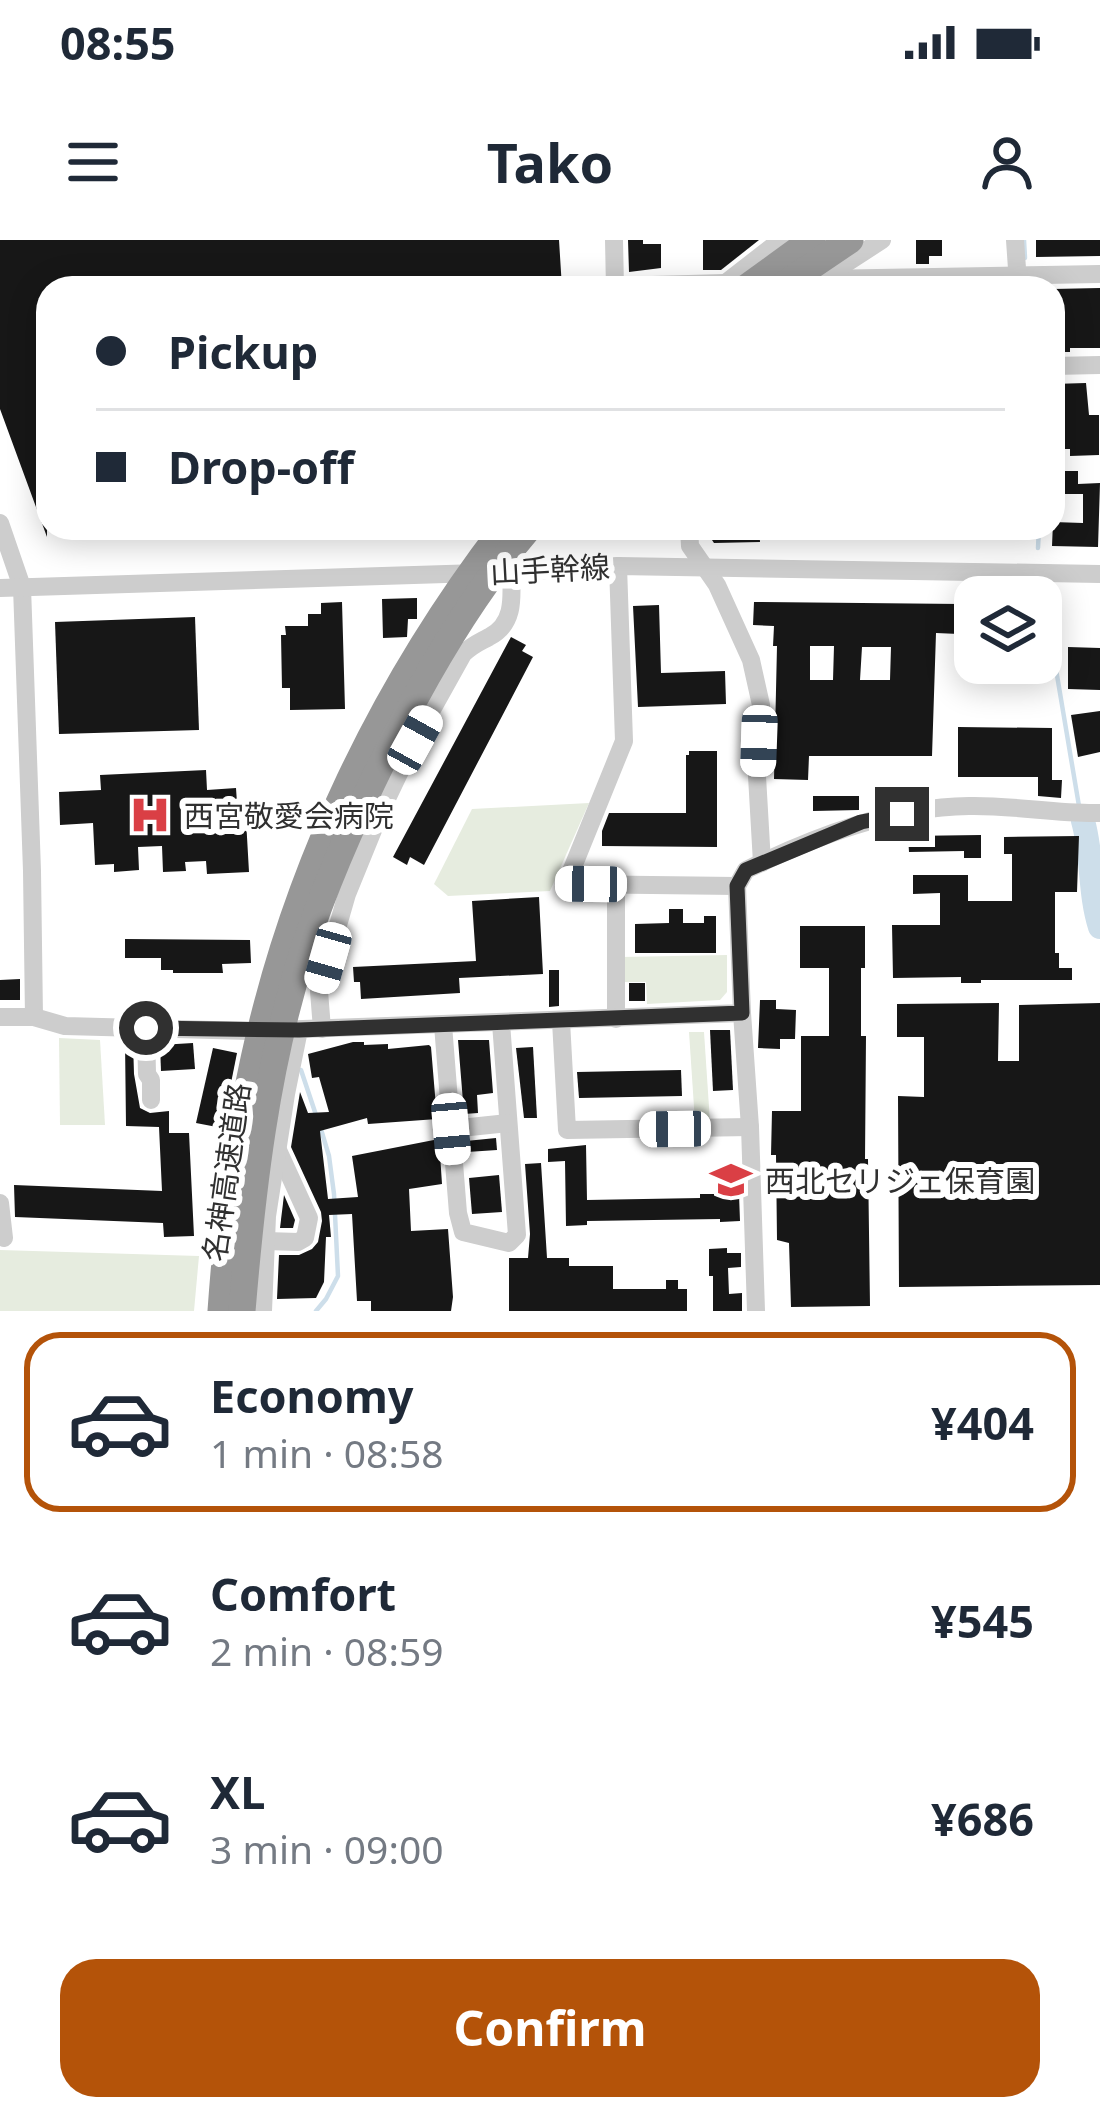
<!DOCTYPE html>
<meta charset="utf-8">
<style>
body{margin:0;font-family:"Noto Sans","Noto Sans JP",sans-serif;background:#f6f6f7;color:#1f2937;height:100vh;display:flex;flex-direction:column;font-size:45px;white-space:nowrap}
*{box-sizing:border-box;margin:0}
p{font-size:39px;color:#747a83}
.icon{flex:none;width:66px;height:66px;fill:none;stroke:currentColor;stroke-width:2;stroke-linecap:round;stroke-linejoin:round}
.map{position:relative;height:1071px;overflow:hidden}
.details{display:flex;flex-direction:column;background:#fff;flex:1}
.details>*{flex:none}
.guide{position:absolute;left:36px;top:36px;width:1029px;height:264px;border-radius:36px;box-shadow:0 6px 30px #0003;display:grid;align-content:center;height:264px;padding:0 60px;background:#fff}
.controls{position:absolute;left:954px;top:336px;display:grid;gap:24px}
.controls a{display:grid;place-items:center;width:108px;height:108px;border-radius:24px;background:#fff;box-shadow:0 6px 30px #0003;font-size:60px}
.end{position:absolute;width:54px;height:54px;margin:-27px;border:15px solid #303030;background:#fff;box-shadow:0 0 0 6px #fff}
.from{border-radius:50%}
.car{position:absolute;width:36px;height:72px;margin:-36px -18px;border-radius:15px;box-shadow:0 0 9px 3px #0007;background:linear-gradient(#fff 24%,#345 0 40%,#fff 0 76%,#345 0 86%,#fff 0)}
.guide b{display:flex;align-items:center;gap:42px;height:114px;font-size:45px}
.guide b+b{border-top:3px solid #e0e1e3}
.guide i{width:30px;height:30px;background:#1f2937}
ul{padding:21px 0 0;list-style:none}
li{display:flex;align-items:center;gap:36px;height:180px;margin:0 24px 18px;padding:0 36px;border:6px solid transparent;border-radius:36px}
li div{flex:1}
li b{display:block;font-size:45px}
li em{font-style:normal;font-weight:700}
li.on{border-color:#b45309}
li>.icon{width:108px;height:108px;stroke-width:1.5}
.cta{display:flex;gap:24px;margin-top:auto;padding:24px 60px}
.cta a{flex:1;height:138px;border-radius:36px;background:#b45309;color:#fff;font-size:48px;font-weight:700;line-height:138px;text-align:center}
.status{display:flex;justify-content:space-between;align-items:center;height:84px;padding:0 60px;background:#fff;direction:ltr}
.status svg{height:33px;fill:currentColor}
header{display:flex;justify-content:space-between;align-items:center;height:156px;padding:0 60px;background:#fff;font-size:54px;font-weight:700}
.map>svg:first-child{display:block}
.green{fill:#e6ecdf}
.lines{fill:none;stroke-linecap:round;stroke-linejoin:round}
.stream{stroke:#cddeea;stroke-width:4.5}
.river{stroke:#cddeea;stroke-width:24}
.building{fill:#171717;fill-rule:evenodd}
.minor{stroke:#cdcdcd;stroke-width:18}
.highway{stroke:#979797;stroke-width:27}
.highway-bridge{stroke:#979797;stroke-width:27}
.route{stroke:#303030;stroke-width:15}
.labels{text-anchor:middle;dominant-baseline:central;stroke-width:12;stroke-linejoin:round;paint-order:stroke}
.street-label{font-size:30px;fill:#303030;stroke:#fff}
.poi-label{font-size:30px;fill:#303030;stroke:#fff;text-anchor:start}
</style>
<div class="status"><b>08:55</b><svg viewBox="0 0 49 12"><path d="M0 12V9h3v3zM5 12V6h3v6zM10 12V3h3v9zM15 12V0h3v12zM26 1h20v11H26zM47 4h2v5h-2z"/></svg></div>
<header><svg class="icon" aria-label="menu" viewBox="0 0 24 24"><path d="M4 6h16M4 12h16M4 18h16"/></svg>Tako<svg class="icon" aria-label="person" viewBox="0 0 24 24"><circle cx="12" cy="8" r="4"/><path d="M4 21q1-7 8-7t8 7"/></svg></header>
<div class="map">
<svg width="1100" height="1071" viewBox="0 0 1100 1071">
<rect width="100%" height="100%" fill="#fff"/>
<g class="green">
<polygon points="589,563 550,651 448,656 434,644 472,569"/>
<polygon points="727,715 727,752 720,760 647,764 646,742 622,742 621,717"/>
<polygon points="689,792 704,792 710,882 695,882"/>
<polygon points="59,798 100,800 105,885 60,885"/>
<polygon points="0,1010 199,1016 194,1071 0,1071"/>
</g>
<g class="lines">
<g class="stream">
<polyline points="1024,0 1025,18"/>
<polyline points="1038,308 1039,288"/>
<polyline points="1044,358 1079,566"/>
<polyline points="301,830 316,875"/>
<polyline points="316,1071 326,1059 338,1036 334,954 329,916 320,886"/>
</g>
<path class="river" d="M1083,581C1093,616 1089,653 1100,687"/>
</g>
<g class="building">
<polygon points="0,0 559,0 562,48 48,48 47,297 0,169"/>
<polygon points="628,0 643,0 643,4 661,4 661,28 629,32"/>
<polygon points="703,0 759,0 721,30 703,30"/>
<polygon points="916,0 942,0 942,16 929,16 929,24 916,24"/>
<polygon points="1036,0 1100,0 1100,16 1036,17"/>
<polygon points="1100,48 1100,108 1070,108 1070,112 1053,112 1053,49"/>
<polygon points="1086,143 1089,175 1099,175 1099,215 1070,216 1070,209 1053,209 1053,144"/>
<polygon points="1065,231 1078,231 1078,244 1100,243 1098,307 1052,306 1053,282 1083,283 1083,254 1053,254 1053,233"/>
<polygon points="704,288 759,288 760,302 714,303"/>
<polygon points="959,288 1006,288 1006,297 959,299"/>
<polygon points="417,358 417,379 408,379 407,397 383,398 382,359"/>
<path d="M961,358H975V424H959V394L936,393L932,516H809L808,540L774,539L777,406H773L774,386L753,385L754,362L961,364ZM810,406H834L833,440H810ZM862,407H891L890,440H860Z"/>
<polygon points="342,362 345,469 290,470 290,448 282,448 281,395 286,395 285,386 308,386 308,374 321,374 321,363"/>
<polygon points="659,365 661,433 725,431 726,464 638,467 633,366"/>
<polygon points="195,377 199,490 59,494 55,382"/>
<polygon points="511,397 526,405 522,411 533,417 424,625 410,617 407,625 393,617"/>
<polygon points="1068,407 1100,408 1100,450 1068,449"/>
<polygon points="1100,471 1100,512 1078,517 1071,475"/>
<polygon points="958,487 1052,488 1052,540 1062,540 1061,558 1038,556 1038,537 958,537"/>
<polygon points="689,511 717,511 717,607 602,606 602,591 609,573 686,573 686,515 689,515"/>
<polygon points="206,530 207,550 236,548 237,563 245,562 249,632 207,634 206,621 185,622 186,631 163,632 162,606 138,607 139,630 114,632 114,624 95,625 93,583 60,585 59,552 101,550 100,535"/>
<polygon points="813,556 859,556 859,570 813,571"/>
<polygon points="981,595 981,618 964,618 964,611 909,612 908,596"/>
<polygon points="1079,596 1077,652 1055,652 1055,713 1059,713 1059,728 1072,728 1072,740 981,740 981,743 961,743 961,737 893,738 892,685 940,685 940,653 913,654 913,635 968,635 968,661 1012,661 1012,614 1004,614 1004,597"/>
<polygon points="539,657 543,734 459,738 460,753 361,759 360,742 354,742 353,727 476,721 472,661"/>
<polygon points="669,669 683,669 683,683 704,683 704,676 716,676 716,713 635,713 635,684 669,683"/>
<polygon points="800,686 865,686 865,728 861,728 861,796 866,796 865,919 868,919 870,1066 791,1067 789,1003 777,1000 776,915 771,915 772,871 801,871 801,796 829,796 829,728 800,728"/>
<polygon points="125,699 250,700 251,723 222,724 223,733 173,733 173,730 161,730 161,718 125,718"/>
<polygon points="549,730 559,730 559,766 549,767"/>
<polygon points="20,739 20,760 0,760 0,740"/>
<rect x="629" y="743" width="16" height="18"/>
<polygon points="760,760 776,760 776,769 796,770 795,799 780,799 780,809 758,808"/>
<polygon points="999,763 998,821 1019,821 1019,765 1100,763 1100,1045 899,1047 898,856 924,857 924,797 897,797 897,764"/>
<polygon points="710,790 730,790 733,850 713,851"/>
<polygon points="458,800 489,800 493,853 477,855 478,873 464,874"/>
<polygon points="125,801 133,801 134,834 140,868 150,873 169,871 169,893 189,893 194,996 164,997 163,983 15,977 14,945 162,951 159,887 126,886"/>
<polygon points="353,802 364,802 364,805 388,804 388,809 429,805 431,807 437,879 368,884 367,878 320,891 328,959 358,957 352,916 439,899 442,944 409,949 411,991 448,989 453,1057 451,1071 371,1071 371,1061 357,1061 352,974 329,975 331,997 326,997 324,1042 316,1058 277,1059 279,1015 299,1015 312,1009 318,1002 322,981 321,972 291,907 300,852 308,873 329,872 319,837 312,838 308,814"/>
<polygon points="193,803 195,829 161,831 160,805"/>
<polygon points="533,807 537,878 524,878 516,808"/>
<polygon points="213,808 237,813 222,888 196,883"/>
<polygon points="681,830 682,856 579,858 577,832"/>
<polygon points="496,898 497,910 467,912 466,901"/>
<polygon points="586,905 587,960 700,958 700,954 719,954 719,927 738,927 740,981 720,982 720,979 587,981 587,985 566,986 565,921 548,922 548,909"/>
<polygon points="541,923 547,1018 569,1018 569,1026 613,1026 613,1049 666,1049 666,1040 678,1040 678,1049 687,1049 687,1071 509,1071 509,1018 528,1018 530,994 525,924"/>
<polygon points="499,935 502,972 472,974 469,938"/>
<polygon points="284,955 295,980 293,988 280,988"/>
<polygon points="727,1008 727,1013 741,1013 741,1027 728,1028 729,1054 742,1053 742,1071 713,1071 713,1036 709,1036 709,1009"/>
</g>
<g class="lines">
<g class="minor">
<polyline points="614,0 615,48"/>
<polyline points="1015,0 1018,43"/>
<polyline points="821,39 1100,34"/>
<polyline points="615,46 725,43"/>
<polyline points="719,48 781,0"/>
<polyline points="808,48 882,0"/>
<polyline points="1053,126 1100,125"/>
<polyline points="0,283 22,347 32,631 34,777"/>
<polyline points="689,288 690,306 717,345 751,420 761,465 757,536 762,623"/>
<polyline points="618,326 624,501 566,644 737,646"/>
<polyline points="0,348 511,332 618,326 1100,334"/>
<polyline points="616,645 616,779"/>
<polyline points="742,773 750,887 756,1071"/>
<path d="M0,777H34L65,786L250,791L742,773L737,646L746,630C816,596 891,567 969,566C1013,565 1056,574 1100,573"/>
<polyline points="561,781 567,890 750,887"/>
<polyline points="443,785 458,973 463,992 509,1003 517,995 501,783"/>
<polyline points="146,788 147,834 151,840 151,860"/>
<path d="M322,789L319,751L347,654L380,573L415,500L463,414C472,405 478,403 489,397C515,384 512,357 511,332"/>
<polyline points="451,889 508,883"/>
<polyline points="0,963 4,998"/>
<polyline points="266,1001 298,1002 305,998 309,978 277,908"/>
<polyline points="263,1071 267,976 286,854 299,790"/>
</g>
<polyline class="highway" points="746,48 812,0"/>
<g class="highway-bridge">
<polyline points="779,48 850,0"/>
<path d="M221,1071C227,987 236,901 254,819C296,626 384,444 504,288"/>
<path d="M242,1071C252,951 266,827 303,712C329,632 365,554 404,479C439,412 480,345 529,288"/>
</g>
</g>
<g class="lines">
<polyline class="route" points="146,788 299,790 742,773 737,646 746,630 861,582 902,574"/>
</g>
<defs>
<g id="hospital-bare" transform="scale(3.24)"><path d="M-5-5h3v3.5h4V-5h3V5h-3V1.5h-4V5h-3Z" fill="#da3f45" stroke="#fff" stroke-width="2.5" paint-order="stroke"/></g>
<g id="school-bare" transform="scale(3.24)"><path d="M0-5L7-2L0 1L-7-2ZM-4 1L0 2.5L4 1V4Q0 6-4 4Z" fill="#da3f45" stroke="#fff" stroke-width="2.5" paint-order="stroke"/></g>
</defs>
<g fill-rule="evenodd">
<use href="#hospital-bare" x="150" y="575"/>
<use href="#school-bare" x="731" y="940"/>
</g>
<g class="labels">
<g class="street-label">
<text transform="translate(550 329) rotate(-3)">山手幹線</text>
<text transform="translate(226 932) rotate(-82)">名神高速道路</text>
</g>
<g class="poi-label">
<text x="184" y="575">西宮敬愛会病院</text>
<text x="765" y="940">西北セリジェ保育園</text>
</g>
</g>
</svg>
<div class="controls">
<a><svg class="icon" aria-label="layers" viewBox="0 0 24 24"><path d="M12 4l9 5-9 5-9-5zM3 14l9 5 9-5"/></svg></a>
</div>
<i class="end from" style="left:146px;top:788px"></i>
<i class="end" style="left:902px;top:574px"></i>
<i class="car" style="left:415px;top:500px;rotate:29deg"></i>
<i class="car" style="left:759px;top:501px;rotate:182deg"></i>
<i class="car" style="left:591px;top:644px;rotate:271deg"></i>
<i class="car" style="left:328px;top:718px;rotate:196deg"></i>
<i class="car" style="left:451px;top:889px;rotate:175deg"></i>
<i class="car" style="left:675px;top:889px;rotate:269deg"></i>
<div class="guide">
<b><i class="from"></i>Pickup</b>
<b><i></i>Drop-off</b>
</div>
</div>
<section class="details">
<ul>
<li class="on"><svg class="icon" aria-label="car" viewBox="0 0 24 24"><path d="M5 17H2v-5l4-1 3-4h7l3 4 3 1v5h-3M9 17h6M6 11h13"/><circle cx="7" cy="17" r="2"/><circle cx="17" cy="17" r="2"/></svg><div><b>Economy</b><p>1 min · 08:58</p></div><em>¥404</em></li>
<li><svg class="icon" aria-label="car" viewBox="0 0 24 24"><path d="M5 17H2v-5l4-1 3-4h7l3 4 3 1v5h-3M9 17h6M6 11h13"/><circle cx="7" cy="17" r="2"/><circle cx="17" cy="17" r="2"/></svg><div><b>Comfort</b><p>2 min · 08:59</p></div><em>¥545</em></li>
<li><svg class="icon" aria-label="car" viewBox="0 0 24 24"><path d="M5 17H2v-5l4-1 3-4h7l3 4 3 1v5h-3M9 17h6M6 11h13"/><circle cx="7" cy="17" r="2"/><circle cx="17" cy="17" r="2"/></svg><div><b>XL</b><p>3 min · 09:00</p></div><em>¥686</em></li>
</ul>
<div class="cta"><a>Confirm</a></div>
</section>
